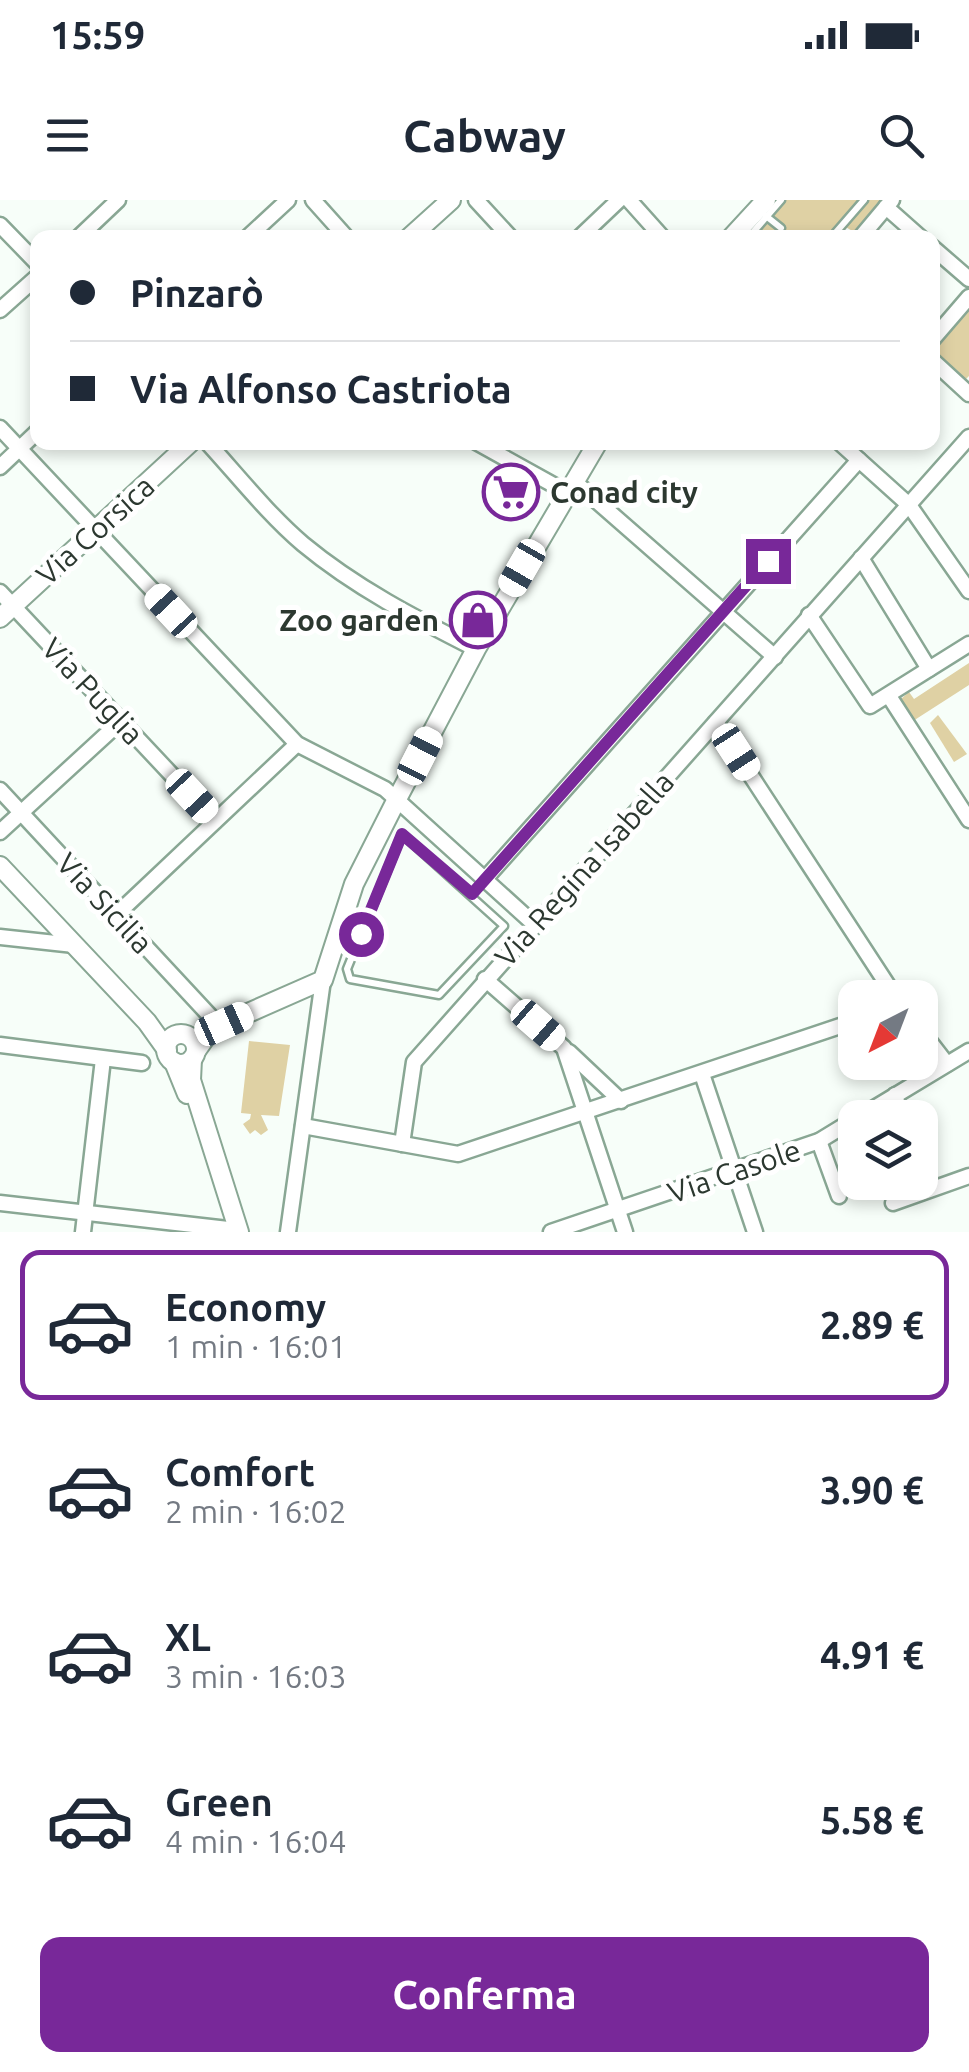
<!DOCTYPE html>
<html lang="it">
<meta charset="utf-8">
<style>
body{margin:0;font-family:Ubuntu,sans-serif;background:#f6f6f7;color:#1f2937;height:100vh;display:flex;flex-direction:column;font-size:38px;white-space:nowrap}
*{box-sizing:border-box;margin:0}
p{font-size:32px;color:#747a83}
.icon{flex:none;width:55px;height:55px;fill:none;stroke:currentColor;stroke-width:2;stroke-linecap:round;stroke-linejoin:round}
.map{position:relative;height:1032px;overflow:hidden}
.sheet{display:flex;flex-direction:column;background:#fff;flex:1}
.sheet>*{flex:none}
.hud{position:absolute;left:30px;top:30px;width:910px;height:220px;border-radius:20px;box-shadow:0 5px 15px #0003;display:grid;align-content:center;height:220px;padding:0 40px;background:#fff}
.needle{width:65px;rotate:222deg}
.controls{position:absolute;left:838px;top:780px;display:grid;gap:20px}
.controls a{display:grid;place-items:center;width:100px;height:100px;border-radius:20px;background:#fff;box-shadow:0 5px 15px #0003;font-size:50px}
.end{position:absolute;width:45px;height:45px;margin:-22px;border:12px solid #782899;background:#fff;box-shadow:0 0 0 5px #fff}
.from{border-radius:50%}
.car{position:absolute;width:30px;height:60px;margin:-30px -15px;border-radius:12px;box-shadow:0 0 8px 2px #0007;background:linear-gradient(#fff 24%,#345 0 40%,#fff 0 76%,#345 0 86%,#fff 0)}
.hud b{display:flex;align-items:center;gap:35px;height:95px;font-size:38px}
.hud b+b{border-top:2px solid #e0e1e3}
.hud i{width:25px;height:25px;background:#1f2937}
ul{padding:18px 0 0;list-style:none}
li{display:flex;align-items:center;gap:30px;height:150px;margin:0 20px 15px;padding:0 20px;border:5px solid transparent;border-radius:20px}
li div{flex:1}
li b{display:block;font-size:38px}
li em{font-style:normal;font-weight:700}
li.on{border-color:#782899}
li>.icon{width:90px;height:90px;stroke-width:1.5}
.action{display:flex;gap:20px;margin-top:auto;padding:20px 40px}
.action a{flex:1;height:115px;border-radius:20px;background:#782899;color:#fff;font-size:40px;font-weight:700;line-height:115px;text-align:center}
.status{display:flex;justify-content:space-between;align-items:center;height:70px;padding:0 50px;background:#fff;direction:ltr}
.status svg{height:28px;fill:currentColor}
header{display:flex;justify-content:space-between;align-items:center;height:130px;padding:0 40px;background:#fff;font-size:45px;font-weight:700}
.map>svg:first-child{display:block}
.green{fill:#dfd1a4}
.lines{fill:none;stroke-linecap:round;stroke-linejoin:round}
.service-casing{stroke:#89a794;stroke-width:11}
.minor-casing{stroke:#89a794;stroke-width:19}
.tertiary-casing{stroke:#89a794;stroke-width:22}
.service{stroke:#fff;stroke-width:6}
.minor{stroke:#fff;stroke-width:14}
.tertiary{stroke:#fff;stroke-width:18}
.route{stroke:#782899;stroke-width:12}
.labels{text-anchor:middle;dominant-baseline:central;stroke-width:10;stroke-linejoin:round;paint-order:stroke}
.poi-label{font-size:30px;font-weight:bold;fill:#2c3830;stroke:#fff;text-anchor:start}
.street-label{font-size:30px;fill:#2c3830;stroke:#fff}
</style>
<div class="status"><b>15:59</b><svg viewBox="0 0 49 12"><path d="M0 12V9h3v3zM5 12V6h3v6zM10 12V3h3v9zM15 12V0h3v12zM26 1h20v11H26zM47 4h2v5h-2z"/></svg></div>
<header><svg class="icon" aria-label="menu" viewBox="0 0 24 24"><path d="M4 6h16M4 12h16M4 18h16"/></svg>Cabway<svg class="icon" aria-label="search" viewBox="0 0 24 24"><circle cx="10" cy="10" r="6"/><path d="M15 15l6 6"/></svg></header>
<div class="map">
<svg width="969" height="1032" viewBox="0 0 969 1032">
<rect width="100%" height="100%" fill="#f7fef9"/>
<g class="green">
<polygon points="778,0 882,0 854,32 844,26 834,37 744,38"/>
<polygon points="969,110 969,176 965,180 933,152"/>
<polygon points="969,463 969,485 913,521 901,499 909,492 914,499"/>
<polygon points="938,515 967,554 954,562 930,523"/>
<polygon points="249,841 290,845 279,916 261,915 268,930 261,935 255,930 250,934 243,924 250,919 251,914 241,913"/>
</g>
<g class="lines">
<g class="service-casing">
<g id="service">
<polyline points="766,16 781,28"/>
<polyline points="748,38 781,0"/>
<polyline points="831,38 864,0"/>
<polygon points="402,634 504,726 439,795 350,779 347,769"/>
</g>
</g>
<g class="minor-casing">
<g id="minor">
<polyline points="313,0 347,38"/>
<polyline points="476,0 511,38"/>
<polyline points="629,0 663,38"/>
<polyline points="886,7 921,38"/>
<polyline points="0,25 38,64"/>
<polyline points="78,38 118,0"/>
<polyline points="247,38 288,0"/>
<polyline points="579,38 619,0"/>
<polyline points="860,38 892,0"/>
<polyline points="932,47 969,79"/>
<polyline points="0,110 38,76"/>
<polyline points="932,140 969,97"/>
<polyline points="932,160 969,194"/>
<polyline points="0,228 297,544 385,589 534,724"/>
<path d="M207,242C238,276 268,314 303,344C356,388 415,418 476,449"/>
<polyline points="476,242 568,293"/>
<polyline points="839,242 909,305 969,391"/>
<polyline points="0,267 38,231"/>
<polyline points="575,282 775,457"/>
<polyline points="861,358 929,469"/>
<polyline points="0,392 215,621"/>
<polyline points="809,415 870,506 969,444"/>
<polyline points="889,496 969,620"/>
<polyline points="716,522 896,798"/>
<polyline points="0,590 211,817"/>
<polyline points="0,632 121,521"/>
<polyline points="485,679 859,260"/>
<polyline points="116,715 297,544"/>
<polyline points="0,737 74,745"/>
<polyline points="485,779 564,848 625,1032"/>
<polyline points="920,829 947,864"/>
<polyline points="0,845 142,863"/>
<polyline points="569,852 621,901"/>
<polyline points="702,874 755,1032"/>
<polyline points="895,895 902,918"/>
<polyline points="858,918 969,851"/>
<polyline points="303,926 458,954 855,821"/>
<polyline points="819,941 839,996"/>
<polyline points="402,944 414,862 969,237"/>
<polyline points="920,975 925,991"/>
<polyline points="0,1003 228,1029"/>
<polyline points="893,1003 969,976"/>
<polyline points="83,1032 103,859"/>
<polyline points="288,1032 323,780"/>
<polyline points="551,1032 819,941 855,919"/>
</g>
</g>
<g class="tertiary-casing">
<g id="tertiary">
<polyline points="409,38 451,0"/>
<polyline points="731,38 766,0"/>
<polyline points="0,418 191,242"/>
<polyline points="0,666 147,822 167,850"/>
<circle cx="181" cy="849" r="15"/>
<polyline points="196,851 208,834 223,824 323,780 354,684 397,599 476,449 598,242"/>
<polyline points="192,859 191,880 239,1032"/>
<polyline points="174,862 187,894"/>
</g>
</g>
<use href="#service" class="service"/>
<use href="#minor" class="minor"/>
<use href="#tertiary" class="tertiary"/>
</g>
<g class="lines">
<polyline class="route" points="361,734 402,634 472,694 768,361"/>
</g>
<defs>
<g id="supermarket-ring" transform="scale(2.875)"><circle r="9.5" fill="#fff" stroke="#782899" stroke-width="1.5"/><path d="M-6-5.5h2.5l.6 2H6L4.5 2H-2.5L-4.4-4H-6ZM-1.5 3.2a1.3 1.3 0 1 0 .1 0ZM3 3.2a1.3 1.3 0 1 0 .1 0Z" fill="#782899"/></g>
<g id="shop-ring" transform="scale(2.875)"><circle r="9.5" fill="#fff" stroke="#782899" stroke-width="1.5"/><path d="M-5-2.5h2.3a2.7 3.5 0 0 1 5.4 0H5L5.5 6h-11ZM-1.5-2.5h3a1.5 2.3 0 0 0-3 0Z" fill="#782899"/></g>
</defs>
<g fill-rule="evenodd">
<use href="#supermarket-ring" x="511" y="292"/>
<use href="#shop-ring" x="478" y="420"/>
</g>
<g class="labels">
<g class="poi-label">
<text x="550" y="292">Conad city</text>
<text x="439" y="420" text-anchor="end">Zoo garden</text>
</g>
<g class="street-label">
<text transform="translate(95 330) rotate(-42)">Via Corsica</text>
<text transform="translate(93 491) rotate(47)">Via Puglia</text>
<text transform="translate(584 669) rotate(-48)">Via Regina Isabella</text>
<text transform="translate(105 703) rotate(47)">Via Sicilia</text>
<text transform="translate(734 971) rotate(-19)">Via Casole</text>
</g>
</g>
</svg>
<div class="controls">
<a><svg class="needle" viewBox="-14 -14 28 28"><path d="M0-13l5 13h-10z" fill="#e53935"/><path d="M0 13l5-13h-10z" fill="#747a83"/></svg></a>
<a><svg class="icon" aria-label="layers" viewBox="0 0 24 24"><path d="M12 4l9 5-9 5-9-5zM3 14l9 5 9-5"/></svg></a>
</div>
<i class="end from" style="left:361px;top:734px"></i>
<i class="end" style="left:768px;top:361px"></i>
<i class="car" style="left:522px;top:368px;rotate:210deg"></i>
<i class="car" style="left:171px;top:411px;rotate:317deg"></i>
<i class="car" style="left:736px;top:552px;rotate:147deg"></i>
<i class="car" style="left:420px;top:556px;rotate:27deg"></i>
<i class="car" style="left:192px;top:596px;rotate:137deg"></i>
<i class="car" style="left:224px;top:824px;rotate:66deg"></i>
<i class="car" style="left:538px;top:825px;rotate:131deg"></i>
<div class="hud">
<b><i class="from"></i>Pinzarò</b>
<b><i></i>Via Alfonso Castriota</b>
</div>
</div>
<section class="sheet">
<ul>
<li class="on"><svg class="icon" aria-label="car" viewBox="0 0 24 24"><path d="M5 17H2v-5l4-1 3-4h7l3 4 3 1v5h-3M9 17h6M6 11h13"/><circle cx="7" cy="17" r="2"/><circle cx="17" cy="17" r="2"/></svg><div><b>Economy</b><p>1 min · 16:01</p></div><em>2.89 €</em></li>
<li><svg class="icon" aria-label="car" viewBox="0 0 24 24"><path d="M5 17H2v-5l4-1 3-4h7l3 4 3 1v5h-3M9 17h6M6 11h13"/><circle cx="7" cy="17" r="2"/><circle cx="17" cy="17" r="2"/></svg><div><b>Comfort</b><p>2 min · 16:02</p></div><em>3.90 €</em></li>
<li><svg class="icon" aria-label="car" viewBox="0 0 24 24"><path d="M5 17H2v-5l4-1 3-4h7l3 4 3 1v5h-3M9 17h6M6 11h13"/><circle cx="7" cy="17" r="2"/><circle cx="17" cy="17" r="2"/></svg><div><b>XL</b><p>3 min · 16:03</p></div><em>4.91 €</em></li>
<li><svg class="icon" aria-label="car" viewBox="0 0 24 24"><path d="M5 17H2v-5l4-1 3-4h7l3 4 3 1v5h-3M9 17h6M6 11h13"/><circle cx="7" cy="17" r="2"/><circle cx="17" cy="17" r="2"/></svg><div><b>Green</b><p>4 min · 16:04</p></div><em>5.58 €</em></li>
</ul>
<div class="action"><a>Conferma</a></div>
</section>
